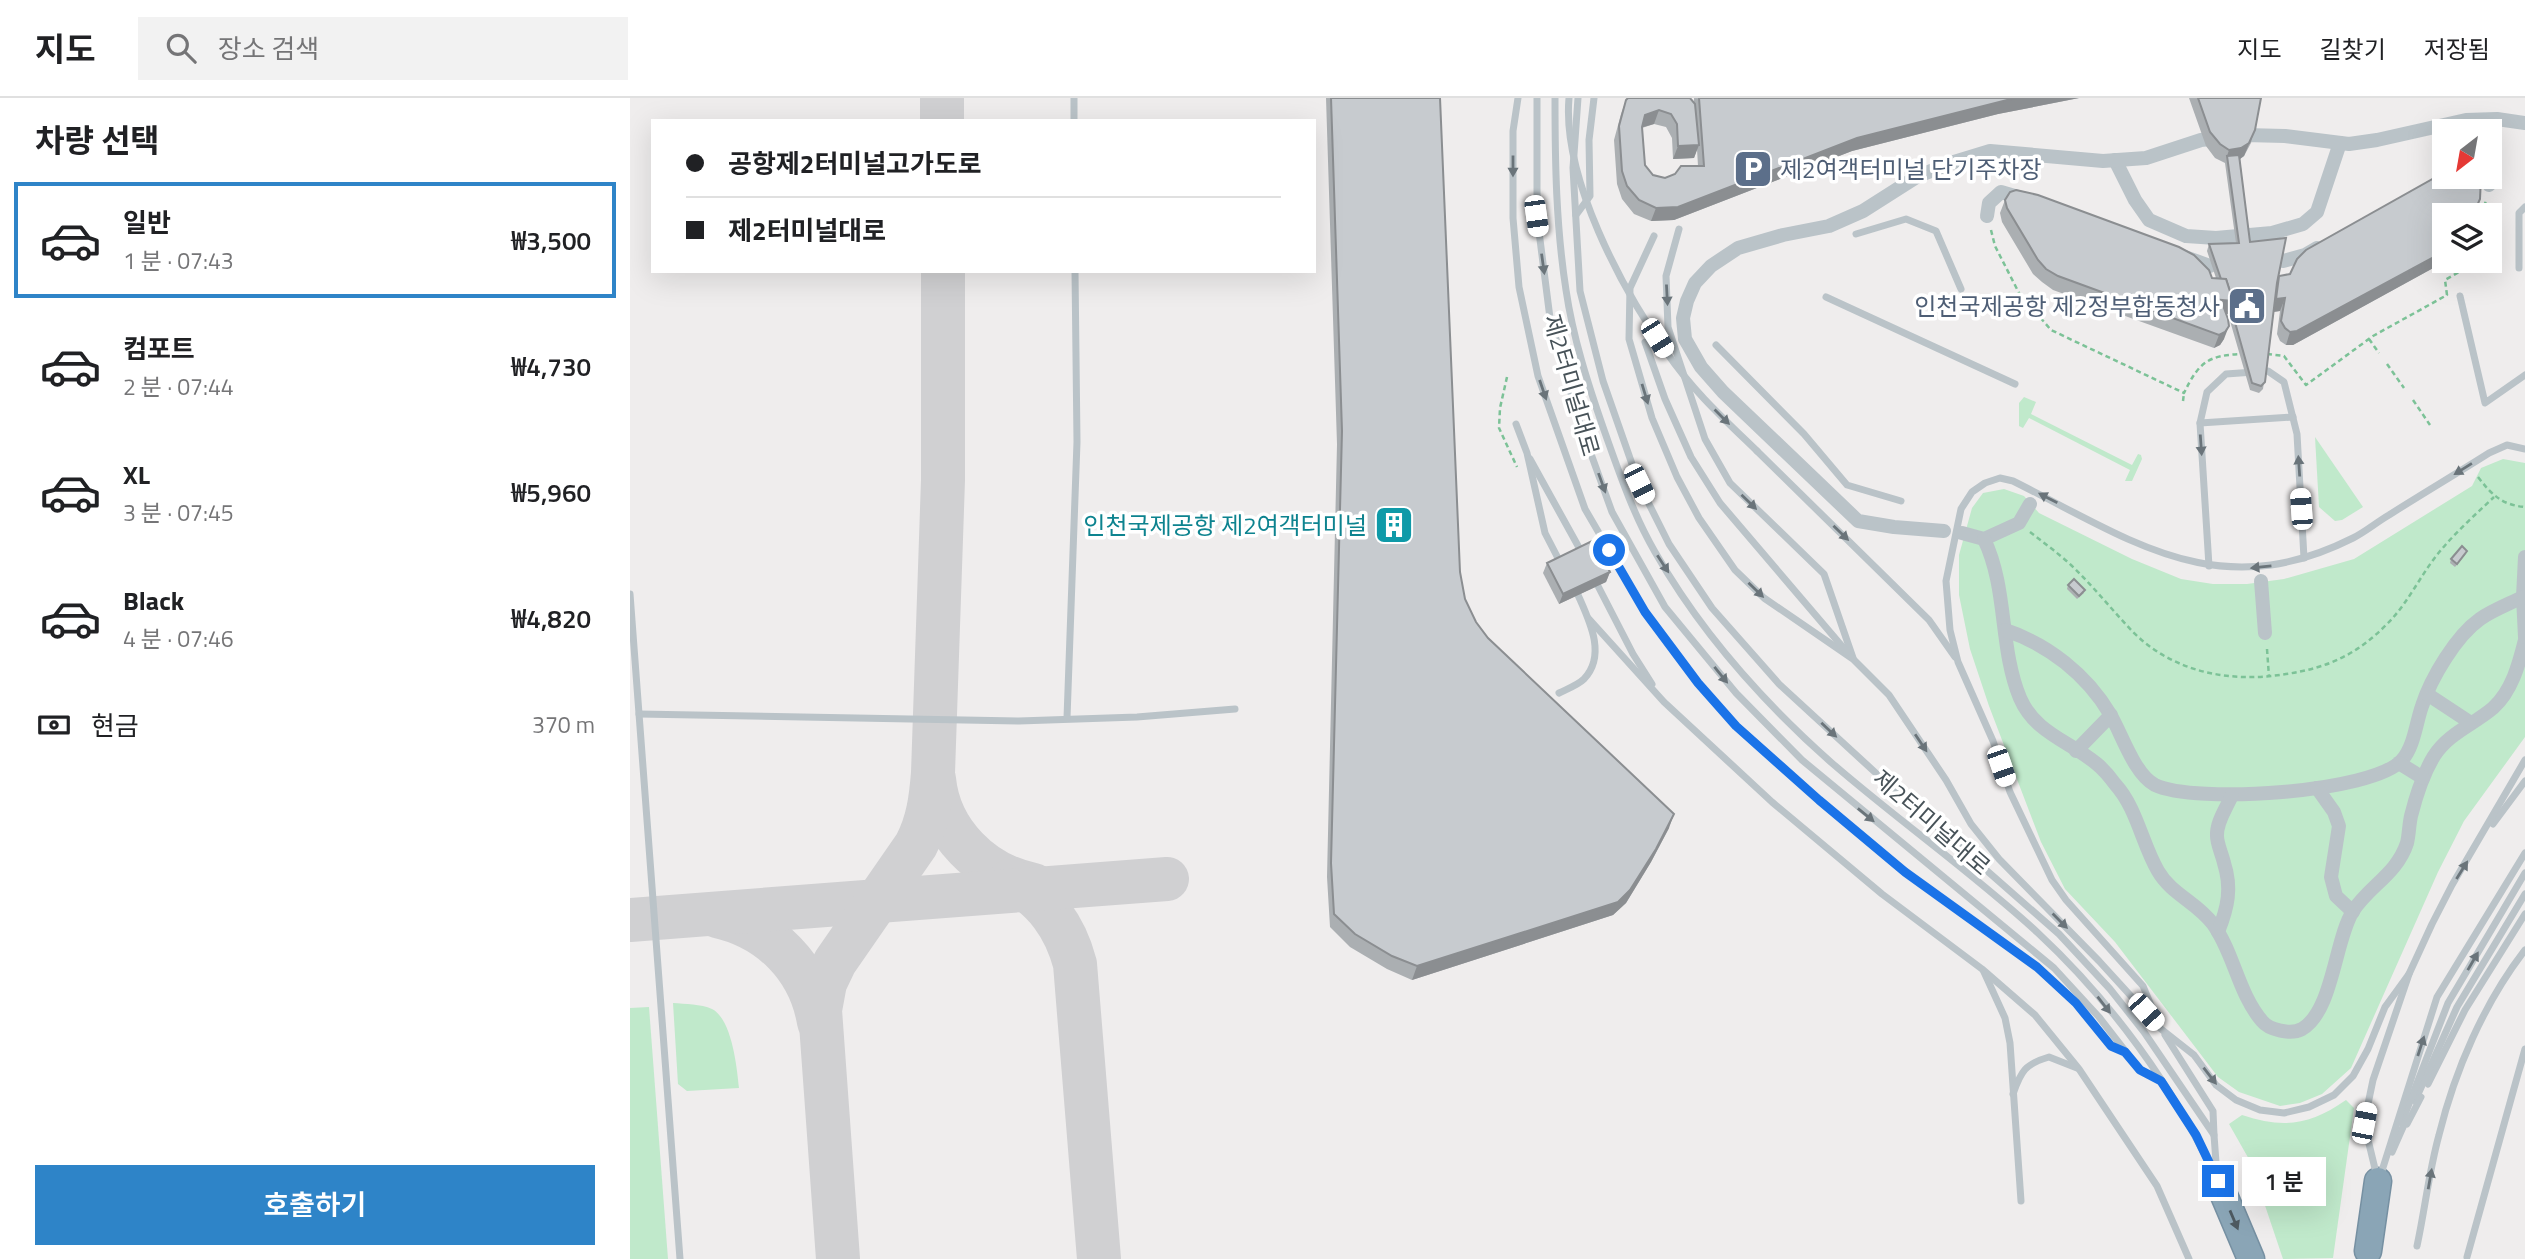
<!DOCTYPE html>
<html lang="ko">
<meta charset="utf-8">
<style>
body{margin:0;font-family:"Titillium Web","Noto Sans KR",sans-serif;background:#f2f2f2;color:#202124;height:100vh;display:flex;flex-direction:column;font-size:26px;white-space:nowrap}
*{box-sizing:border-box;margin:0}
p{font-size:23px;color:#757577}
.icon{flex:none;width:38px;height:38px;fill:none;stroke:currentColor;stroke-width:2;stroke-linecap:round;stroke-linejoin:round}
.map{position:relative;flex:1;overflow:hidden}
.drawer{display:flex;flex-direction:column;background:#fff;width:630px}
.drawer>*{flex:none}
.top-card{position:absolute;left:21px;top:21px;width:665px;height:154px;border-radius:0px;box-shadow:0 7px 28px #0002;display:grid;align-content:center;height:154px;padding:0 35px;background:#fff}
.needle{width:46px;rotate:211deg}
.controls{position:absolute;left:1802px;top:21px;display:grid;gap:14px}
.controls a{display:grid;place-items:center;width:70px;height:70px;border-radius:0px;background:#fff;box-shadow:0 7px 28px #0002;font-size:35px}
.end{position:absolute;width:32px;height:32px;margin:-16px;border:9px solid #1a73e8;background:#fff;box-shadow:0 0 0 4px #fff}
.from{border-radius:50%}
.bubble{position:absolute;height:49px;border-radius:0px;background:#fff;box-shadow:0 7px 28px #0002;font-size:23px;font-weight:600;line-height:49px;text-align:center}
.car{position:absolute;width:21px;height:42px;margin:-21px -10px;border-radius:9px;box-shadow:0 0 5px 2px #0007;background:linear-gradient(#fff 24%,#345 0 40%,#fff 0 76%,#345 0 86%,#fff 0)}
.top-card b{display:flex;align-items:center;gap:24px;height:66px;font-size:26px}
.top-card b+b{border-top:2px solid #e0e0e0}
.top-card i{width:18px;height:18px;background:#202124}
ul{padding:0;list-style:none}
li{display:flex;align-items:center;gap:21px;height:116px;margin:0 14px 10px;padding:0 21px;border:4px solid transparent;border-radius:0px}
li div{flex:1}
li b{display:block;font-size:26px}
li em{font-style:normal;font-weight:600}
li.selected{border-color:#2e84c8}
li>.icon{width:63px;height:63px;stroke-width:1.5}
h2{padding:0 35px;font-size:32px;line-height:84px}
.pay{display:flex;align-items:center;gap:18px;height:77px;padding:0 35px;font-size:26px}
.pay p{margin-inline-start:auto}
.primary-button{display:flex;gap:14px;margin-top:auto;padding:14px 35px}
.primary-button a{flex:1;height:80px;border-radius:0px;background:#2e84c8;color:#fff;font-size:28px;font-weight:600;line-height:80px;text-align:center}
header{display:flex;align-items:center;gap:42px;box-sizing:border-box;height:98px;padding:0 35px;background:#fff;border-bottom:2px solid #e0e0e0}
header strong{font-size:33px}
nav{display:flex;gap:38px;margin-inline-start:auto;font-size:24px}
.search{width:490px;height:63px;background:#f2f2f2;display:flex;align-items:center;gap:18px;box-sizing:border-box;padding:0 24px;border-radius:0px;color:#757577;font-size:26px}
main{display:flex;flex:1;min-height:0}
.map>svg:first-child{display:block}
.green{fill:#c0e9cb}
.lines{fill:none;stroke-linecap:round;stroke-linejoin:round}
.taxiway{stroke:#d0d0d2;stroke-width:44}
.highway-casing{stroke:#7690a2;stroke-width:29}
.path{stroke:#7cc297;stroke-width:2.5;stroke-dasharray:5 3.5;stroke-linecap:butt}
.lane{stroke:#bac3c8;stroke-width:7}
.street{stroke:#bac3c8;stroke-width:14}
.highway{stroke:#8aa5b6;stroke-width:26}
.lane-bridge{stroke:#bac3c8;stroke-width:7}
.wall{fill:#abafb2;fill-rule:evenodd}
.shaded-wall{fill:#8b8e91}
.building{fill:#c7cbcf;stroke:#8b8e91;stroke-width:2}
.oneway{fill:#6a747a}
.oneway2{fill:#4e5a61}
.route{stroke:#1a73e8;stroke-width:9}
.labels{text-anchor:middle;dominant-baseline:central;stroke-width:7;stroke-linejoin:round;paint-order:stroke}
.service-label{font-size:24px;fill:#4e5e75;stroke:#fff;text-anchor:start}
.street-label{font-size:24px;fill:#475258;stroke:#fff}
.culture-label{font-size:24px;fill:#0d838f;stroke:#fff;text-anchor:end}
</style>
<header>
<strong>지도</strong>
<div class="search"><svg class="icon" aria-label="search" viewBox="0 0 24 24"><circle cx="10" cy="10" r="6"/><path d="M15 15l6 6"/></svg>장소 검색</div>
<nav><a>지도</a><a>길찾기</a><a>저장됨</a></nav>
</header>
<main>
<section class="drawer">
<h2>차량 선택</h2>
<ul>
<li class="selected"><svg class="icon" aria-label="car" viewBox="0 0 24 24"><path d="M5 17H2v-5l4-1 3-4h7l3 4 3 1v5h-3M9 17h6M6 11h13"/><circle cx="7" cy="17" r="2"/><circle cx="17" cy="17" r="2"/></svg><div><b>일반</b><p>1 분 · 07:43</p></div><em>₩3,500</em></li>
<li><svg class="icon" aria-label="car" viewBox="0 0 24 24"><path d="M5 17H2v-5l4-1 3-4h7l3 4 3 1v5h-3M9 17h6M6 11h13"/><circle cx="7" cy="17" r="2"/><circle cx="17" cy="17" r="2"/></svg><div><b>컴포트</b><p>2 분 · 07:44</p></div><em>₩4,730</em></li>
<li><svg class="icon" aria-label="car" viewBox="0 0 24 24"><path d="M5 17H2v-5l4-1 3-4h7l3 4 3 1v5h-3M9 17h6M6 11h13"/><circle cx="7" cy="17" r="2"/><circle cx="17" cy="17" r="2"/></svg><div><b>XL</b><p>3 분 · 07:45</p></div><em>₩5,960</em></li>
<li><svg class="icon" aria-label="car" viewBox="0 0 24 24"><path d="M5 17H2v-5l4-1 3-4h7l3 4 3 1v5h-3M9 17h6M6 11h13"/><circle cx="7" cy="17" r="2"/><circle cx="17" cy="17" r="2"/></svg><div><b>Black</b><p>4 분 · 07:46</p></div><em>₩4,820</em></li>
</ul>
<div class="pay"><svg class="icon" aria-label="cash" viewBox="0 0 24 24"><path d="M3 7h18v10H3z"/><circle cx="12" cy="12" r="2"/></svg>현금<p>370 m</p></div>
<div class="primary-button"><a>호출하기</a></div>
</section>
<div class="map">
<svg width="1895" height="1161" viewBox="0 0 1895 1161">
<rect width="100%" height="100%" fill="#efeded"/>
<g class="green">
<polygon points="1394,299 1406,304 1401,316 1502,367 1508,356 1511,357 1512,361 1502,383 1495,383 1500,372 1399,320 1393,330 1389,328 1389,305"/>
<polygon points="1685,339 1733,409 1712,422 1705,423 1689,409"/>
<polygon points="1873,361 1895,365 1895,639 1834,723 1808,774 1721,970 1692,996 1670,1005 1650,1008 1609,994 1588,979 1485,844 1435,791 1411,744 1359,608 1340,551 1329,497 1329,457 1342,410 1353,395 1374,391 1394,398 1409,415 1502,461 1551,481 1583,486 1617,486 1654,481 1724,461 1842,388 1851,370"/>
<path d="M43,905C55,906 71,906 82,911C102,921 107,970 109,990L57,993L48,986Z"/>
<polygon points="19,909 38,1161 0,1161 0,910"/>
<path d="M1716,1002L1724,1010L1703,1160L1653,1161L1620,1063L1599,1026L1612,1017C1654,1031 1680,1027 1716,1002Z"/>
</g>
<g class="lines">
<g class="taxiway">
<polyline points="312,0 312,23"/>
<path d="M304,681C309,734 352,777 404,787"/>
<path d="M381,782C415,801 435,828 445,866L469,1161"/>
<path d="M87,818C141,830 180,870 189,924"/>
<polyline points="0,822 537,781"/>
<path d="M208,1161L190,912L195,885L205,864L286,747C298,724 301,701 303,675L313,382V173"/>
</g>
<g class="highway-casing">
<g id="highway">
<polyline points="1588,1083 1621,1161"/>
<polyline points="1738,1153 1748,1083"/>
</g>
</g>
<g class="path">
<polyline points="1853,117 1856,101"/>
<path d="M1361,132L1365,148L1389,195L1421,232L1554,295C1569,264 1578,257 1613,256"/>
<polyline points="1739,241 1749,255"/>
<polyline points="1637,256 1654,258 1676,287 1743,238 1817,197 1815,182 1829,174 1837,163"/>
<polyline points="1757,266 1774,290"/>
<polyline points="877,279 870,310 869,330 887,369"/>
<polyline points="1783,302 1800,327"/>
<polyline points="1553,303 1554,295"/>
<path d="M1848,379C1862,397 1872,407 1895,409"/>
<path d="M1400,434C1414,445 1428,455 1441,467C1463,488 1482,512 1503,534C1544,575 1601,585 1656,576C1698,570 1728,556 1758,525C1779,504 1792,474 1811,452C1827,433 1846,416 1864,399"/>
<polyline points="1637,551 1639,579"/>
</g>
<g class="lane">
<polyline points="444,0 444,23"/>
<polyline points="888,0 883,33 883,120 889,189 908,278 955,411 1015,514 1068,585 1106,627 1189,702 1275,774 1407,869 1446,905 1481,948 1495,954"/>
<polyline points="907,0 907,118 920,220 948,320 982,414 1035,509 1106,595 1172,662 1424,870 1469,919 1510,972 1527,981"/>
<path d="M925,0C925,64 926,128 936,192C943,240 958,286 974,332C989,374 1003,416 1025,454C1071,535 1134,605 1203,666C1270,724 1343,775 1408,835C1481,903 1544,989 1586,1080"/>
<polyline points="948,0 943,70 950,193 973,283 1009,386 1039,446 1082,510 1149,586 1248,677 1429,836 1480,891 1514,934 1584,1037 1587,1078"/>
<polyline points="946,117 960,98 959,42 964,0"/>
<polyline points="1049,131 1036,178 1038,229 1075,341 1100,385 1194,476 1223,560"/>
<polyline points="1226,136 1276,121 1306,133 1331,191"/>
<polyline points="1024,138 1000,190 999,241 1022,320 1047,379 1069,420 1105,472 1134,500 1223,561 1259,597 1316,682 1341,726 1369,761 1469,863 1531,931 1564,957 1586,987 1606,1002 1630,1012 1654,1015 1679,1009 1704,997 1723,978 1738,951 1755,909 1779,876"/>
<polyline points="1889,170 1889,115 1895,109"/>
<polyline points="1830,198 1855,305 1895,277"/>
<polyline points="1196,199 1385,286"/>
<polyline points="1015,244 1035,301 1061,359 1090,405 1217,554"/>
<polyline points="1086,247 1174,336 1217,387 1271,403"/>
<polyline points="1570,325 1663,319"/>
<polyline points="886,326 897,355 915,435 931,466"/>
<polyline points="1127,353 1299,522 1325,559"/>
<polyline points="900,361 952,455"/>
<polyline points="1579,468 1570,325 1577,294 1596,276 1638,273 1654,284 1667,336 1674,460"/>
<polyline points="968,488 1003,556 1022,586"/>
<polyline points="0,496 50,1161"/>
<polyline points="959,521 1034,604 1142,704 1252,796 1352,871 1405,917 1449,971 1527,1088 1559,1161"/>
<path d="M929,595C937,591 948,587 954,581C977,557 959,522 948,497"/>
<polyline points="9,616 389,623 507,619 605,611"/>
<polyline points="437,620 447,344 445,173"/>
<polyline points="1863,726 1895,683"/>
<polyline points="1354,874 1375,920 1380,945 1391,1103"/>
<path d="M1528,924L1513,888L1436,802L1422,782L1380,694L1363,643L1328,564L1320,532L1316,483L1331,411L1342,394L1355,385L1370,380L1383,383C1503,443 1588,508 1723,440C1735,434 1747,424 1759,417C1792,396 1826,376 1859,355L1877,347L1895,351"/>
<polyline points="1535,937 1583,1013 1584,1037"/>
<polyline points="1798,986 1835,912 1895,816"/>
<path d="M1383,996C1391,973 1395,966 1419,959L1447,970"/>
<polyline points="1785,1003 1827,909 1895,796"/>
<polyline points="1772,1024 1818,905 1895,775"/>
<polyline points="1777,1026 1791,999"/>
<polyline points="1762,1054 1777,1020"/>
<polyline points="1747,1079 1734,1025 1743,982 1779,876 1802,826 1822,787 1895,662"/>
<polyline points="1750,1079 1807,899 1895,755"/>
<path d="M1787,1148C1795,1111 1799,1073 1809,1037C1825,972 1854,905 1895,852"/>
<polyline points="1837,1159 1895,951"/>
</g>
<g class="street">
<polyline points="1485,62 1505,102 1519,122 1556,138 1586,140 1642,135 1673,126 1687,114 1710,45"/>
<polyline points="1858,79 1859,87"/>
<polyline points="1357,118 1359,105 1371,94 1395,101"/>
<polyline points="1555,159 1580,168"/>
<polyline points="1653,163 1675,157 1687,150"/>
<polyline points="1314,433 1264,429 1228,423 1093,294 1071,269 1055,241 1053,220 1057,203 1065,185 1081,168 1108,150 1153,137 1199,128 1233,113 1288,78 1324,64 1360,53 1473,63 1516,60 1571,42 1615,37 1655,38 1719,46 1747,42 1836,22 1867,21 1895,25"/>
<polyline points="1332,435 1354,441 1389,425 1400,406"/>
<path d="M1354,441C1378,491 1369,549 1390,600C1405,635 1439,643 1467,666C1473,671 1480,679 1485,686C1507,710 1512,746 1528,773C1541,796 1568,805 1583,826C1604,855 1608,895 1632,923C1639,932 1661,937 1672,931C1703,913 1705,841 1723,813C1739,788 1767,776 1777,745C1779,737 1779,727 1781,718C1786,698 1793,676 1804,658C1819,635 1843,627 1863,610C1882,593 1889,566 1895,542"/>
<polyline points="1895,459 1893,499 1895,539"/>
<polyline points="1631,483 1635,535"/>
<path d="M1375,532C1418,546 1457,577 1480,616C1492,636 1504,676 1525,687C1564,706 1743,695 1772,662C1784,649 1786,625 1792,608C1801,580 1826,538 1850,521C1863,512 1879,506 1893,499"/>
<polyline points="1797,596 1841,625"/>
<polyline points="1446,653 1481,617"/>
<polyline points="1769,665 1793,680"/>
<polyline points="1687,690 1704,714 1709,728 1701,779 1706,798 1723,814"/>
<path d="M1588,834C1598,809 1602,790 1594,765C1592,756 1587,746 1587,738C1586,724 1597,709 1602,697"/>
</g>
<use href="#highway" class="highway"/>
<path class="lane-bridge" d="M939,0C932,80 992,191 1037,255C1062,292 1095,322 1127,353"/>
</g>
<g class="wall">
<polygon points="696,0 810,0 830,474 835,501 846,524 858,540 1039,730 1021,764 996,805 983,817 782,882 757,871 720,849 700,829 697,779 707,346"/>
<path d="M1064,0H1449L1368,16L1222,53L1044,122L1021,123L1004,116L992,101L987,86L984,42L991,16L996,2L1064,5ZM1024,26L1036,29L1042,40L1043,61L1064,60L1067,51L1068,68L1035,80L1023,77L1015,67L1012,30Z"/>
<polygon points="1559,0 1631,0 1621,45 1614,58 1610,61 1620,144 1647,185 1649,178 1816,163 1663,247 1656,247 1650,243 1647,236 1650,213 1644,214 1633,291 1629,295 1620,292 1598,216 1596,216 1594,241 1590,247 1584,250 1423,192 1412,184 1403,176 1372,124 1370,115 1375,102 1582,180 1586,180 1577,153 1579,146 1606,145 1595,65 1585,60 1576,48"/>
<polygon points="1836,456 1825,469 1820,465 1821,461"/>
<polygon points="917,465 980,474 976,484 929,506 913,475"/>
<polygon points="1438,487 1454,495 1447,501 1437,491"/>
</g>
<g class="shaded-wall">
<polygon points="1385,0 1449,0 1368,16 1222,53 1044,122 1021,123 1026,110 1227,40"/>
<polygon points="1029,12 1024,26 1010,30 1015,17"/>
<polygon points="1625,32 1614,58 1607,63 1597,58 1599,52"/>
<polygon points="1069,47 1064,60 1043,61 1048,48"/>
<polygon points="1815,153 1816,163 1663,247 1656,247 1660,234"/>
<polygon points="1655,200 1650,213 1642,214 1646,201"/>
<polygon points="1591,202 1603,203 1598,216 1586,216"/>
<polygon points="1599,228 1594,241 1590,247 1584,250 1589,237"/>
<polygon points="980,474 976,484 929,506 933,496"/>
<polygon points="1044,716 1039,730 1021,764 996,805 983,817 782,882 787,868"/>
</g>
<g class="building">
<polygon points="701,0 810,0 830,474 835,501 846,524 858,540 1044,716 1026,751 1000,792 988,804 787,868 762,858 725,836 704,816 701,765 712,333"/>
<polygon points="998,0 1060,0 1065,6 1069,47 1048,48 1047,26 1041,16 1029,12 1015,17 1012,29 1015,67 1023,77 1035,80 1045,76 1051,68 1074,68 1069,0 1385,0 1227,40 1048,109 1026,110 1009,102 997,88 992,73 989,28 996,2"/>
<polygon points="1568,0 1631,0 1625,32 1619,45 1611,50 1599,52 1590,46 1580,34"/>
<polygon points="1609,57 1620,144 1656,140 1647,185 1635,284 1631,288 1622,285 1601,210 1603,203 1596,181 1591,181 1579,146 1609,145 1597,58"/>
<polygon points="1815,74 1815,79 1851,79 1850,101 1843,117 1815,117 1815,153 1667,233 1660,234 1655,230 1651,223 1655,200 1646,201 1649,178 1660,176 1667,161 1676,152"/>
<polygon points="1386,92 1408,97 1549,149 1564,157 1579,172 1582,180 1596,181 1603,203 1591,202 1598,221 1599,228 1595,234 1589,237 1428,178 1416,171 1408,162 1377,110 1375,102 1380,94"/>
<polygon points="964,442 980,474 933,496 917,465"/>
<polygon points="1832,448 1837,453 1827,466 1821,461"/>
<polygon points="1444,481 1455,492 1449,498 1438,487"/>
</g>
<defs><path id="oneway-solid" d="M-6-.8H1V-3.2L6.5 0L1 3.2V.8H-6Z" transform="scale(1.75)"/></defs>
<g class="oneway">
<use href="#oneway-solid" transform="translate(883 68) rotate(90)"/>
<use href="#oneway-solid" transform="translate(913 166) rotate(82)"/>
<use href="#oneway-solid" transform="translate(1037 197) rotate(87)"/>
<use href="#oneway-solid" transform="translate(913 292) rotate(71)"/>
<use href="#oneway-solid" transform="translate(1015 296) rotate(73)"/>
<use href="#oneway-solid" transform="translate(1092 319) rotate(45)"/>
<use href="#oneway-solid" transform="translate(1571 347) rotate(86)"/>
<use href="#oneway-solid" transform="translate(1669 368) rotate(-94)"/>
<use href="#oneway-solid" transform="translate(1833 371) rotate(148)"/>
<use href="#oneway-solid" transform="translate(972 385) rotate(70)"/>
<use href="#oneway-solid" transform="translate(1418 400) rotate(-153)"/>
<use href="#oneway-solid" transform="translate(1119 404) rotate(44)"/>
<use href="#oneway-solid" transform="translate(1211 435) rotate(44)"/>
<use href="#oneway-solid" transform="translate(1033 466) rotate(57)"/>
<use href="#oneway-solid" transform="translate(1631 469) rotate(174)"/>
<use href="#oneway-solid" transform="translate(1126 492) rotate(44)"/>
<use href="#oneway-solid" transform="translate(1091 577) rotate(51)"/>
<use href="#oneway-solid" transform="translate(1199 632) rotate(43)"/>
<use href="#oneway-solid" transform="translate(1291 645) rotate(56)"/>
<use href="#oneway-solid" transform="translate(1236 717) rotate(39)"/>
<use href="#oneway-solid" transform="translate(1832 772) rotate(-58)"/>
<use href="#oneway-solid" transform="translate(1430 823) rotate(45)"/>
<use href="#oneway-solid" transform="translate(1843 863) rotate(-60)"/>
<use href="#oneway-solid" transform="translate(1474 907) rotate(52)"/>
<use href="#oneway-solid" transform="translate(1791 948) rotate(-72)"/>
<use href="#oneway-solid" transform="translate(1580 978) rotate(52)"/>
<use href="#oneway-solid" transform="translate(1800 1081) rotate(-80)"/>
</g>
<use class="oneway2" href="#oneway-solid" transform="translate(1604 1122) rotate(67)"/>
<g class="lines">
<polyline class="route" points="979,452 1015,514 1068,585 1106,628 1189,702 1275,774 1407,869 1446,905 1481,948 1495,954 1510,972 1531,983 1566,1037 1588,1083"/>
</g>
<defs>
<g id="parking-square" transform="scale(2.0125)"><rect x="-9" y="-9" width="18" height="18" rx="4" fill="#5c6f8a" stroke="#fff"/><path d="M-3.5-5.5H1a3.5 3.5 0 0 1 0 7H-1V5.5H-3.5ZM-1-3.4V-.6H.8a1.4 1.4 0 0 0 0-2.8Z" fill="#fff"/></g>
<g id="civic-square" transform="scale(2.0125)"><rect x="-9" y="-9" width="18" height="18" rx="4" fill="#5c6f8a" stroke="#fff"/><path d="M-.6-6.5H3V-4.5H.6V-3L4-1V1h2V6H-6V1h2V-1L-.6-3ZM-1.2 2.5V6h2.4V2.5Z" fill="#fff"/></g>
<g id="building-square" transform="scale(2.0125)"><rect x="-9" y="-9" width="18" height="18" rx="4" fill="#0f9aa8" stroke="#fff"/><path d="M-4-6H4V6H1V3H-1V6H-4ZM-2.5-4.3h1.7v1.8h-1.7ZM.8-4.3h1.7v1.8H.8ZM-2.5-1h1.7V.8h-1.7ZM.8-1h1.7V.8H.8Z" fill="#fff"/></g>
</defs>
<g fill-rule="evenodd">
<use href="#parking-square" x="1123" y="71"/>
<use href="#civic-square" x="1617" y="208"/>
<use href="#building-square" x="764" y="427"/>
</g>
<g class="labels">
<g class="service-label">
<text x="1150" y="71">제2여객터미널 단기주차장</text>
<text x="1590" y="208" text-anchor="end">인천국제공항 제2정부합동청사</text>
</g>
<g class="street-label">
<text transform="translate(942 287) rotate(74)">제2터미널대로</text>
<text transform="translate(1302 724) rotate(41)">제2터미널대로</text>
</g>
<g class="culture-label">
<text x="737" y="427">인천국제공항 제2여객터미널</text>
</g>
</g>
</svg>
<div class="controls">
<a><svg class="needle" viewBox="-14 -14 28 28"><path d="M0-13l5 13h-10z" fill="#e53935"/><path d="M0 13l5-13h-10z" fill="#757577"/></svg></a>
<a><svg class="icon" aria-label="layers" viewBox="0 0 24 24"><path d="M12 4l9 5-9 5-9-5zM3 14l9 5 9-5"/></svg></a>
</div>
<i class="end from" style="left:979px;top:452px"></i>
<i class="end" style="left:1588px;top:1083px"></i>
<div class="bubble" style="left:1612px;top:1059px;width:84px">1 분</div>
<i class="car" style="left:906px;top:118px;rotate:172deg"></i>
<i class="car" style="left:1027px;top:240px;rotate:148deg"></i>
<i class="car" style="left:1009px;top:386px;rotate:154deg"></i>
<i class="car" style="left:1671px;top:411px;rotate:356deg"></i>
<i class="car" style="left:1371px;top:668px;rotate:161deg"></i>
<i class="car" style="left:1516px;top:914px;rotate:138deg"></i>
<i class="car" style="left:1734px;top:1025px;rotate:11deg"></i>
<div class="top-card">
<b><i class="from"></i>공항제2터미널고가도로</b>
<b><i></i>제2터미널대로</b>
</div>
</div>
</main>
